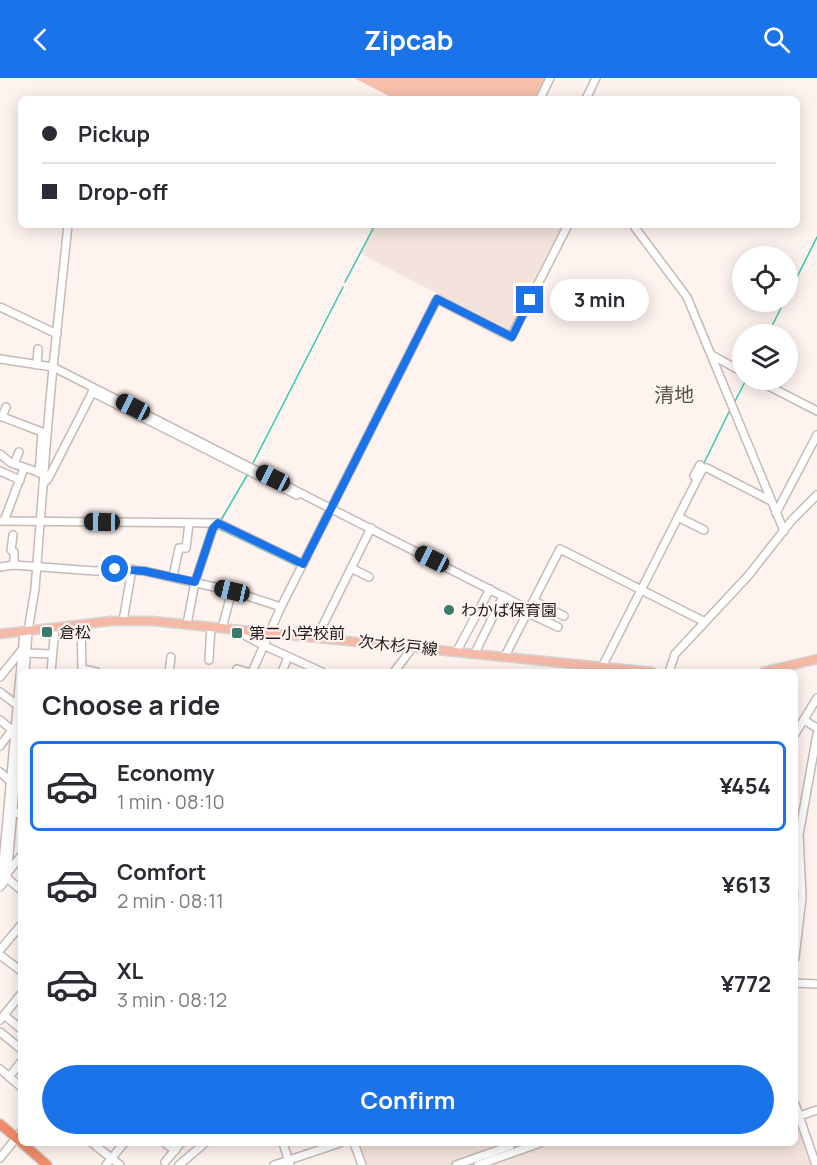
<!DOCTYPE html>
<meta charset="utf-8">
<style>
body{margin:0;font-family:Manrope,"Noto Sans JP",sans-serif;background:#f7f7f7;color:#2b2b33;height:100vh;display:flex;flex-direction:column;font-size:22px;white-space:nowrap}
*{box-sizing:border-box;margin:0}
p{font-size:20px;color:#7c7c81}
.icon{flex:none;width:33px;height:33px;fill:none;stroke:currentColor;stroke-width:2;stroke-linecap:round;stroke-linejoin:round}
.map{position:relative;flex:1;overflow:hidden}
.drawer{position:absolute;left:18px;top:591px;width:780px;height:477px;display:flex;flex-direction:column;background:#fff;border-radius:9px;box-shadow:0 3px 15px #0003}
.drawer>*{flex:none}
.hud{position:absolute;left:18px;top:18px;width:782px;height:132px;border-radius:9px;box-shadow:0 3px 15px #0003;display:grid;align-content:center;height:132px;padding:0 24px;background:#fff}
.tools{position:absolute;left:732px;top:168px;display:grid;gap:12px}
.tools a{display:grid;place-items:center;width:66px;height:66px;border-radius:50%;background:#fff;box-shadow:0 3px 15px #0003;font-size:30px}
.end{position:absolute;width:27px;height:27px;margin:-14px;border:8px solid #1a73e8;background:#fff;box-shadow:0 0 0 3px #fff}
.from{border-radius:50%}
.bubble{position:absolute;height:42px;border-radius:21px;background:#fff;box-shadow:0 3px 15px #0003;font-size:20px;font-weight:700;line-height:42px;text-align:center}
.car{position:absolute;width:18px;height:36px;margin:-18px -9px;border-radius:8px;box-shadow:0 0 4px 2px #0007;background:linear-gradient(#222 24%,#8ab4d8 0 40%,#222 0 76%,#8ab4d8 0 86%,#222 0)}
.hud b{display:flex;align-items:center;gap:21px;height:57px;font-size:22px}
.hud b+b{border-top:2px solid #e1e1e2}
.hud i{width:15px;height:15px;background:#2b2b33}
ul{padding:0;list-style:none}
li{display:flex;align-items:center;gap:18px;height:90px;margin:0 12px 9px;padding:0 12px;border:3px solid transparent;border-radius:9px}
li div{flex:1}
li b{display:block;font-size:22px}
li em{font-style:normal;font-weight:700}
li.selected{border-color:#1a73e8}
li>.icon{width:54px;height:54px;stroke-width:1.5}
h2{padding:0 24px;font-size:27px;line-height:72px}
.primary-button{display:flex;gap:12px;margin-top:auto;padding:12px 24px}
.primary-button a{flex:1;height:69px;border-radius:36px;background:#1a73e8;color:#fff;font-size:24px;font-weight:700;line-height:69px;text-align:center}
header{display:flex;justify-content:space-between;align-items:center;height:78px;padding:0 24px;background:#1a73e8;color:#fff;font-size:27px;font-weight:700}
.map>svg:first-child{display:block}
.built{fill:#f4e3dd}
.green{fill:#f7c0ad}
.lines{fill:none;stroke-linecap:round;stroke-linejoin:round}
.stream{stroke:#37c9ac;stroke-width:1.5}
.minor-casing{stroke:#c7b9b5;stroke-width:10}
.major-casing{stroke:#d6d5d5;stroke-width:11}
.highway-casing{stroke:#d6d5d5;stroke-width:12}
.minor{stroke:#fff;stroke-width:7}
.major{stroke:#f5baa7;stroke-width:8}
.highway{stroke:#ef8c6c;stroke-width:9}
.route{stroke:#1a73e8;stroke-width:8}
.poi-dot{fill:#397b6c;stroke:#fff3f0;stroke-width:2}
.labels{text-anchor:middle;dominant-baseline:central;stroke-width:4.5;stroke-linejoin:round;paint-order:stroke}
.poi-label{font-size:16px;fill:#1d1817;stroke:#fff3f0;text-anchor:start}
.street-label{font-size:16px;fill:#1d1817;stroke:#fff3f0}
.quarter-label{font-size:20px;fill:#5e524e;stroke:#fff3f0}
</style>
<header><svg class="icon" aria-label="back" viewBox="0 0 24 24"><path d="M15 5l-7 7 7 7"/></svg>Zipcab<svg class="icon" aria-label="search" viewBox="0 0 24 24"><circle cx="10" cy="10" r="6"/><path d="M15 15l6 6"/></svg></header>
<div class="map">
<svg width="817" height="1087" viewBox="0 0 817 1087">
<rect width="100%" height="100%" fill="#fff3f0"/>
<g class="built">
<polygon points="373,147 563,147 510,252 507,252 359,175"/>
<polygon points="795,1033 814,1087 487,1087 551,1065 795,1065"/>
<polygon points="356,1065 505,1065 503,1068 450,1087 364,1087"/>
</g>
<polygon class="green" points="354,0 545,0 534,21 395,21"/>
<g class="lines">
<g class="stream">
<polyline points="345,204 375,147"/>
<polyline points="788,217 817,159"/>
<polyline points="768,256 784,224"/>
<polyline points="734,325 746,302"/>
<polyline points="252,387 343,209"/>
<polyline points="703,387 730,332"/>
<polyline points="221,442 249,394"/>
<polyline points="217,450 297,488"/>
<polyline points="512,1071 529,1065"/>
</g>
<g class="minor-casing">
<g id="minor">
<polyline points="540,21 550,0"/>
<polyline points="586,21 596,0"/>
<polyline points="633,147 687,219 784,453"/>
<polyline points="0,229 57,256"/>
<polyline points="712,277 742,294"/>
<polyline points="0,281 53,289 68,147"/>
<polyline points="37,287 38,271"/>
<polyline points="757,302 817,333"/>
<polyline points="92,314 247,392"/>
<polyline points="0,338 47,356 35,511 28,553 25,594"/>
<polyline points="2,339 6,329"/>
<polyline points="47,356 53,289 530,532"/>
<polyline points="0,376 11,385 44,396"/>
<polyline points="14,386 19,374"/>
<polyline points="0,393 20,402"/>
<polyline points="251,394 297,417"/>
<polyline points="39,395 42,354"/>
<polyline points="694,398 700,387"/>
<polyline points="43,406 48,401 94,311"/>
<polyline points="776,435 817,357"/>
<polyline points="678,439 704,452"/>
<polyline points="0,443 218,445 303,486"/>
<polyline points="4,443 24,390"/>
<polyline points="13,457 11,472 14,474 14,487"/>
<polyline points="0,489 14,487 95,493 115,491 144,493 232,513 281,529"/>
<polyline points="351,490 369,499"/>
<polyline points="173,499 179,470 186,470 189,445"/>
<polyline points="534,523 564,538"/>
<polyline points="528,535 558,549"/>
<polyline points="123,543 132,491"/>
<polyline points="187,546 195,504 213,450 218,445"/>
<polyline points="81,547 82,591 97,594"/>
<polyline points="222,550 232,513"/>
<polyline points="236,553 263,567 322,594"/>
<polyline points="317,559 371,450"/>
<polyline points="457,573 490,511"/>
<polyline points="27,575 52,576"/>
<polyline points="475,575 503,518"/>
<polyline points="505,578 560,471 705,544"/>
<polyline points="209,582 211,549"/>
<polyline points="602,589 703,390 707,390 771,423"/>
<polyline points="51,594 55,550"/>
<polyline points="169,594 171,579"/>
<polyline points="236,594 237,591 247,594"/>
<polyline points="252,594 281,529 437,221 511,259 568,147"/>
<polyline points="282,594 288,579"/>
<polyline points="394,594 413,569"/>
<polyline points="669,594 675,576 748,498 792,442 817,417"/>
<polyline points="0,599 21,573"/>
<polyline points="0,614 17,627"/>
<polyline points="0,642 12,652"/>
<polyline points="21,642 7,800 21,812"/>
<polyline points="804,642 817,650"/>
<polyline points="795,656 817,620"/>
<polyline points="0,668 12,652 15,653"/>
<polyline points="0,694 10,703"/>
<polyline points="13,732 21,738"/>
<polyline points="8,794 21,778"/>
<polyline points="0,800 2,797 24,554"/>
<polyline points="0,809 7,800 4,798"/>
<polyline points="0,872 21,847"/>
<polyline points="0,877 21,893"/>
<polyline points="795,880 802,819 799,757 817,656"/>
<polyline points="795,905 817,906"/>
<polyline points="4,937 21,951"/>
<polyline points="0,942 21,916"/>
<polyline points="0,954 21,971"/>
<polyline points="0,991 21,1009"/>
<polyline points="9,999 21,984"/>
<polyline points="795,1026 816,1087"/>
<polyline points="799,1038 817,1032"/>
<polyline points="92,1065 120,1087"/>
<polyline points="165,1065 175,1073"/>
<polyline points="283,1065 290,1087"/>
<polyline points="354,1065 362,1087"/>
<polyline points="0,1080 21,1054"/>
<polyline points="165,1084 181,1065"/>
<polyline points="106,1087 124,1065"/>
<polyline points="179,1087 205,1065"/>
<polyline points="274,1087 340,1065"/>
<polyline points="456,1087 510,1068 509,1065"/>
<polyline points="478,1087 540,1065"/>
</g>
</g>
<g class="major-casing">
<g id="major">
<polyline points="0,556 111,543 152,543 652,594"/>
<polyline points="763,594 817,581"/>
</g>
</g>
<g class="highway-casing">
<g id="highway">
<polyline points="0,1046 21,1064"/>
<polyline points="22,1065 47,1087"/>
</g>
</g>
<use href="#minor" class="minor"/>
<use href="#major" class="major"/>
<use href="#highway" class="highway"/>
</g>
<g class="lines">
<polyline class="route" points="115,491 144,493 195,504 213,450 218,445 303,486 437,221 512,259 530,222"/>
</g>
<g class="poi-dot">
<circle cx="449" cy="532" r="6"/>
<rect x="41" y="548" width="12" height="12" rx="3"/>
<rect x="231" y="549" width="12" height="12" rx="3"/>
</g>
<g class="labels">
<g class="poi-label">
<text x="461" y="532">わかば保育園</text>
<text x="59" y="554">倉松</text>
<text x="249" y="555">第二小学校前</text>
</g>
<g class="street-label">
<text transform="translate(398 567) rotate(6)">次木杉戸線</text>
</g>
<g class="quarter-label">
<text x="674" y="316">清地</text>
</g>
</g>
</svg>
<div class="tools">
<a><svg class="icon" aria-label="locate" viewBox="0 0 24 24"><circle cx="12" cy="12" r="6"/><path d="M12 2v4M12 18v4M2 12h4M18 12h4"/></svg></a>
<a><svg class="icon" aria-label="layers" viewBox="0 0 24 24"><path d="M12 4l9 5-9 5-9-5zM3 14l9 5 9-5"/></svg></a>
</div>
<i class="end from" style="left:115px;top:491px"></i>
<i class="end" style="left:530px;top:222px"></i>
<div class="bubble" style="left:550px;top:201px;width:99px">3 min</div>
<i class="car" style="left:133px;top:329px;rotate:297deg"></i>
<i class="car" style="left:273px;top:400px;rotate:297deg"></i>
<i class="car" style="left:102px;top:444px;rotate:271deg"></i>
<i class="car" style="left:432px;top:481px;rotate:297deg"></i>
<i class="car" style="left:232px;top:513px;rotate:283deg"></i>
<div class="hud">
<b><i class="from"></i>Pickup</b>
<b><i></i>Drop-off</b>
</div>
<section class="drawer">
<h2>Choose a ride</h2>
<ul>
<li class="selected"><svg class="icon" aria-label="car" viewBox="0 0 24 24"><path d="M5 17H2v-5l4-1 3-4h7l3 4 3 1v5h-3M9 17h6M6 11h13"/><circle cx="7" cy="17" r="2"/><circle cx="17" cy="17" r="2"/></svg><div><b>Economy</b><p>1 min · 08:10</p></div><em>¥454</em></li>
<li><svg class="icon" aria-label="car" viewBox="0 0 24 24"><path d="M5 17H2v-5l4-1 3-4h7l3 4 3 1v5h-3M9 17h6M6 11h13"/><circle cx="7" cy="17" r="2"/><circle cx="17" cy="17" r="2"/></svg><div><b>Comfort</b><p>2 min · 08:11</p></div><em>¥613</em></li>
<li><svg class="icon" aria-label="car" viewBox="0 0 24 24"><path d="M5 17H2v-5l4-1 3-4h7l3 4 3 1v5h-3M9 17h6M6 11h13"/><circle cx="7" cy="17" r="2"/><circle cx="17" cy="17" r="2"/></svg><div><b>XL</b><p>3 min · 08:12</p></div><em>¥772</em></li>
</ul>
<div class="primary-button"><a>Confirm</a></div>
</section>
</div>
